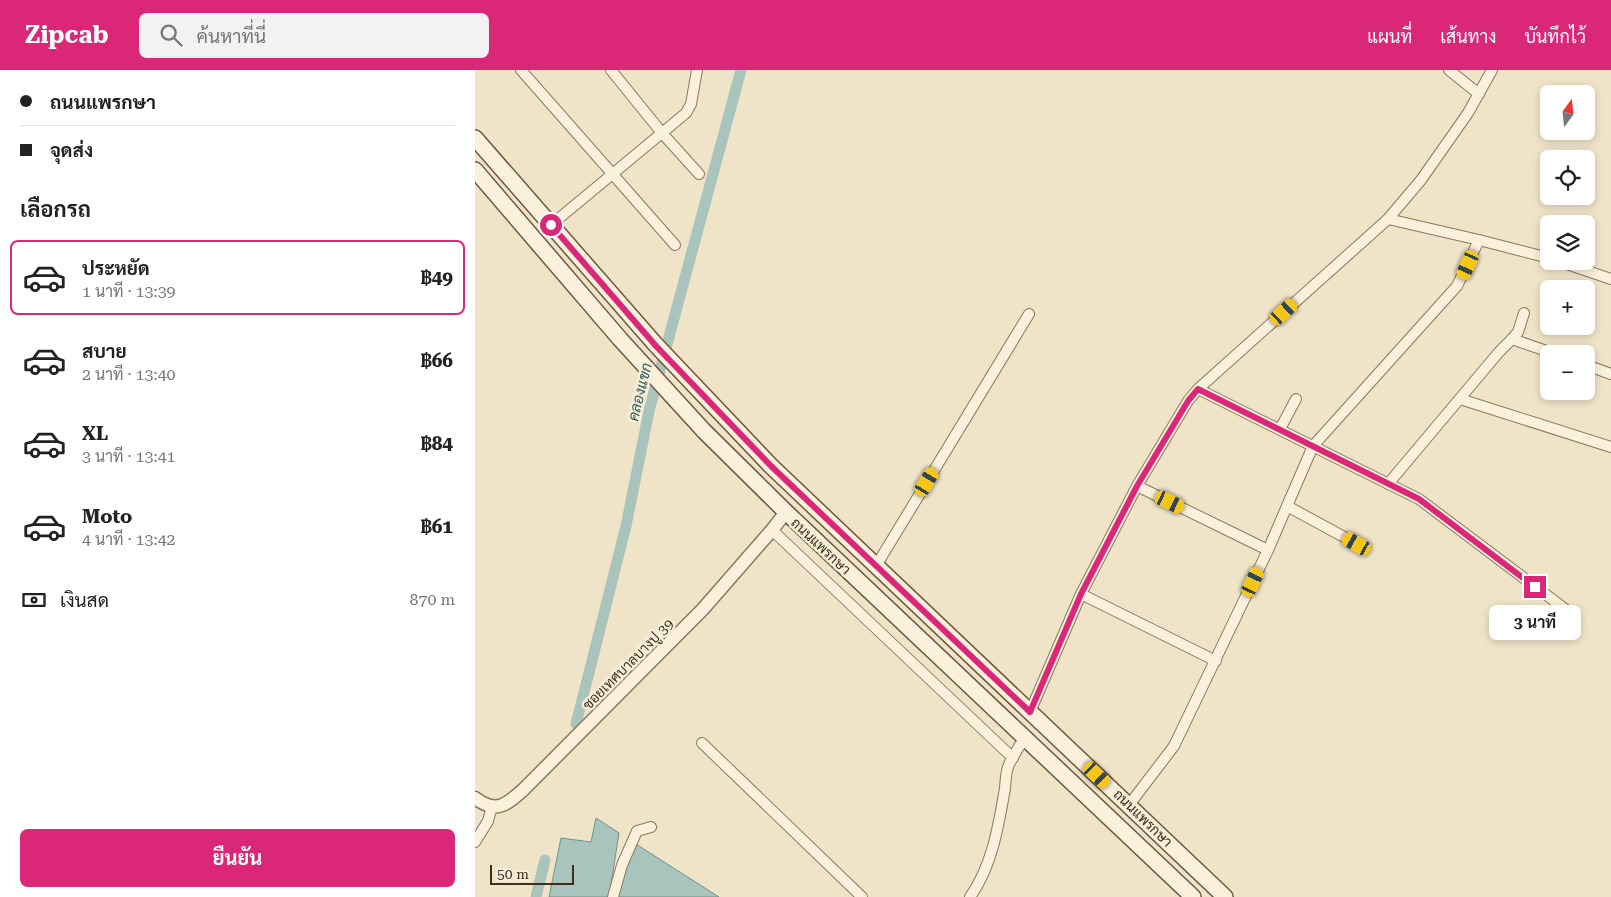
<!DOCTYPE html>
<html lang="th">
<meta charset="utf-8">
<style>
body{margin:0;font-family:"Roboto Serif",Sarabun,serif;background:#f2f2f2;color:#222;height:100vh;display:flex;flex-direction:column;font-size:19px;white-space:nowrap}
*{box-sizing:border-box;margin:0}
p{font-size:16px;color:#767676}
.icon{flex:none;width:28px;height:28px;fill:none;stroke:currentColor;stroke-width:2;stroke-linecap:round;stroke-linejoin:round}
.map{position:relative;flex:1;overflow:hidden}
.details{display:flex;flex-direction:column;background:#fff;width:475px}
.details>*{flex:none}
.banner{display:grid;align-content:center;height:110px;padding:0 20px;background:#fff}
.needle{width:32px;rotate:15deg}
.buttons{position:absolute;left:1065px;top:15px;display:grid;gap:10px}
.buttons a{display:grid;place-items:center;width:55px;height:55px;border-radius:8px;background:#fff;box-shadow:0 2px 8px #0003;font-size:25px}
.scale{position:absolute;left:15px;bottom:12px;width:84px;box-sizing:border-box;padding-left:5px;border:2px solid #3d2e20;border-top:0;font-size:14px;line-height:18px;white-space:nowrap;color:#3d2e20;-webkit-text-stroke:4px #f7eed8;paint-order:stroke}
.end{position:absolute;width:22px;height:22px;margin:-11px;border:6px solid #db2777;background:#fff;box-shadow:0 0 0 2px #fff}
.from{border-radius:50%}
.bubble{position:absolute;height:35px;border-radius:8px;background:#fff;box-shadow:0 2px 8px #0003;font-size:16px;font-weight:700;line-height:35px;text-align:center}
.car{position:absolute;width:15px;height:30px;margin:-15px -8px;border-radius:6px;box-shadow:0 0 4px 1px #0007;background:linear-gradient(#f5c518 24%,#345 0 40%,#f5c518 0 76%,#345 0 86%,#f5c518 0)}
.banner b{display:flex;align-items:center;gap:18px;height:48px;font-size:19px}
.banner b+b{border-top:1px solid #e0e0e0}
.banner i{width:12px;height:12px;background:#222}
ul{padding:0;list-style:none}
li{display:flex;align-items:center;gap:15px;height:75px;margin:0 10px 8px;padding:0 10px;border:2px solid transparent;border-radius:8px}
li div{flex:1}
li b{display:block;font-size:19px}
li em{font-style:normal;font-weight:700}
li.current{border-color:#db2777}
li>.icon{width:45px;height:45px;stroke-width:1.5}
h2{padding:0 20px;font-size:22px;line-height:60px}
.pay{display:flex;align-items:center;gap:12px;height:55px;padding:0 20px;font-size:19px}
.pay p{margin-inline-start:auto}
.primary-button{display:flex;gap:10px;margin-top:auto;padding:10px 20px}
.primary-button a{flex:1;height:58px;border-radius:8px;background:#db2777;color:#fff;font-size:20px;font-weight:700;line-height:58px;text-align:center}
header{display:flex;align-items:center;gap:30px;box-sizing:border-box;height:70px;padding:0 25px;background:#db2777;color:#fff}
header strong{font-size:24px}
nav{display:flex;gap:28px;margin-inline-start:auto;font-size:18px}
.search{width:350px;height:45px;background:#f2f2f2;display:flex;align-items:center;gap:12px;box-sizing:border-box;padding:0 18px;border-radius:8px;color:#767676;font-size:19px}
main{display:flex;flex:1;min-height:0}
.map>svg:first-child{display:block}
.water{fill:#a9c4bc;stroke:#6f938a}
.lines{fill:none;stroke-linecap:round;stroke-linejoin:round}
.canal{stroke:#a9c4bc;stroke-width:11}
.minor-casing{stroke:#8d765c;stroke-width:12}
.tertiary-casing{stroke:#8d765c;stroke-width:15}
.secondary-casing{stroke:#6f573f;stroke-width:18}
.minor{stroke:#faf1dc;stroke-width:10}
.tertiary{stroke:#faf1dc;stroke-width:12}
.secondary{stroke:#faf1dc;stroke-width:15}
.route{stroke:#db2777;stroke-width:6}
.labels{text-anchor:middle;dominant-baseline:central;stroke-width:5;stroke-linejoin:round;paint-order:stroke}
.street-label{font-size:14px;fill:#3d2e20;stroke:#f7eed8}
.water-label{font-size:15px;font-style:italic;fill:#2f5d5a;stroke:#f7eed8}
</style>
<header>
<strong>Zipcab</strong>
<div class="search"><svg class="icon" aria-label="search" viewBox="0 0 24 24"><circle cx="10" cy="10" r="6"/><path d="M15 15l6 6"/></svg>ค้นหาที่นี่</div>
<nav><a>แผนที่</a><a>เส้นทาง</a><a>บันทึกไว้</a></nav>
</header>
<main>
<section class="details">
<div class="banner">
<b><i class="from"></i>ถนนแพรกษา</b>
<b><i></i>จุดส่ง</b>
</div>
<h2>เลือกรถ</h2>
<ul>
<li class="current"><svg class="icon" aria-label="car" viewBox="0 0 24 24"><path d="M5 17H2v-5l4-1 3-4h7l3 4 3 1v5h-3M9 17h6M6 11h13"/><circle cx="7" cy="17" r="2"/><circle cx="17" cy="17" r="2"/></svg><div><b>ประหยัด</b><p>1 นาที · 13:39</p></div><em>฿49</em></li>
<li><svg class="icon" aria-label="car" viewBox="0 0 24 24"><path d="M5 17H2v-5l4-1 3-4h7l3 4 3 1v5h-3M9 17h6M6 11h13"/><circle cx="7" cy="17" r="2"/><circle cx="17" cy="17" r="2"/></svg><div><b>สบาย</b><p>2 นาที · 13:40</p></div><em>฿66</em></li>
<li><svg class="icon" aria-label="car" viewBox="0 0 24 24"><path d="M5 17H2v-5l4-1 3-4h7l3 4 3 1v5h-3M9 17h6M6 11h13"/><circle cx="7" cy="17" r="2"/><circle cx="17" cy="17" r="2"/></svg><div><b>XL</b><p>3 นาที · 13:41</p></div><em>฿84</em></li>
<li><svg class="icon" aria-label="car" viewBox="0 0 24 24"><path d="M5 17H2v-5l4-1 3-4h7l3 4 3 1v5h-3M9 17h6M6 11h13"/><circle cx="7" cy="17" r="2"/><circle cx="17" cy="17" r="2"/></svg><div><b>Moto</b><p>4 นาที · 13:42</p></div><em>฿61</em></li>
</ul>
<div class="pay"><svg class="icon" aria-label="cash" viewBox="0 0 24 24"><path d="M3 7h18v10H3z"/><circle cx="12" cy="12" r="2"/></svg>เงินสด<p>870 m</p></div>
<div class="primary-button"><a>ยืนยัน</a></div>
</section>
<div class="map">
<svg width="1136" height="827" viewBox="0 0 1136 827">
<rect width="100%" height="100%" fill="#f0e4c8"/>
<g class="water">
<polygon points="121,748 144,763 134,827 74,827 86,768 116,772"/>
<polygon points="153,769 244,827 143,827"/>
</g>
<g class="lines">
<g class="canal">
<polyline points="101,654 151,456 174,341 266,0"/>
<polyline points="61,827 70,790"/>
</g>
<g class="minor-casing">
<g id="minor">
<polyline points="46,0 200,175"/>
<polyline points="136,0 187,63 224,104"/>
<polyline points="974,0 1004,24"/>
<polyline points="913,149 1004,170 1074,188"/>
<polyline points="76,155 211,43 216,34 222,0"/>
<polyline points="1083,191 1136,209"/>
<polyline points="1037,269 1043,262 1049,243"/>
<polyline points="1111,295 1136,304"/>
<polyline points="723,319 944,429 1090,539"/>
<polyline points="985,329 1136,377"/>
<polyline points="805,359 821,329"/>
<polyline points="913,414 1024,282 1037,269 1080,284"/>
<polyline points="662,416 793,480"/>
<polyline points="812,436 882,474"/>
<polyline points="297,460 538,688"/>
<polyline points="401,496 554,244"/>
<polyline points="606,524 741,591"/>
<polyline points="555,642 606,524 662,416 713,331 723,319 913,149 946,110 993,43 1017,0"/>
<polyline points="227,673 387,827"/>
<polyline points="654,735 699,676 793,480 838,376 982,216 1004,170"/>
<polyline points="0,772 13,751 17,736"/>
<polyline points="138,827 147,795 162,761 176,757"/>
<path d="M495,827C516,798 523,759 529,724C531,716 530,705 533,697C537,687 544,677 550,667"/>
</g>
</g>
<g class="tertiary-casing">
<path id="tertiary" d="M0,728C21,744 31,735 48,720L228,539L297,460L311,442"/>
</g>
<g class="secondary-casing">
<g id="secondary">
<polyline points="0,68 181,275 296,396 750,827"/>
<polyline points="0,100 145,269 229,361 311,442 718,827"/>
</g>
</g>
<use href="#minor" class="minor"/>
<use href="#tertiary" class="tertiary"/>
<use href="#secondary" class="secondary"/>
</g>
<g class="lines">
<polyline class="route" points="76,155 181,276 296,396 555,642 606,524 662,416 713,331 723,319 944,429 1060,517"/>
</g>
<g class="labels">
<g class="street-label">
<text transform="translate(346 476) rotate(43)">ถนนแพรกษา</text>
<text transform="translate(153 594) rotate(-45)">ซอยเทศบาลบางปู 39</text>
<text transform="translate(668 748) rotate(44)">ถนนแพรกษา</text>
</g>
<g class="water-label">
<text transform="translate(165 322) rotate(-76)">คลองแขก</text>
</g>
</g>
</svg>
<div class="buttons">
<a><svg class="needle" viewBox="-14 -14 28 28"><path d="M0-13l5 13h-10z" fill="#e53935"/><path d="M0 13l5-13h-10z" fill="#767676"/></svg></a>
<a><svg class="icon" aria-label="locate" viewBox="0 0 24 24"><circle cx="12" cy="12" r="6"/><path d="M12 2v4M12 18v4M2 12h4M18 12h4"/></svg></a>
<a><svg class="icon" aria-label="layers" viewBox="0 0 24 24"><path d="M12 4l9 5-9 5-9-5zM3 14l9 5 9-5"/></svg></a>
<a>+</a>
<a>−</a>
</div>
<div class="scale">50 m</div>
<i class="end from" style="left:76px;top:155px"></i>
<i class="end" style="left:1060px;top:517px"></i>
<div class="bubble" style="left:1014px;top:535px;width:92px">3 นาที</div>
<i class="car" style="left:993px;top:195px;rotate:204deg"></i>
<i class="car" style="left:809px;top:242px;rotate:48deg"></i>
<i class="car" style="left:452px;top:412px;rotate:31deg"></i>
<i class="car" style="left:695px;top:432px;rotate:116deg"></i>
<i class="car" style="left:882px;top:474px;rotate:299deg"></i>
<i class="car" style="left:778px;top:512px;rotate:25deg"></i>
<i class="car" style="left:622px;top:705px;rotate:133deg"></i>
</div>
</main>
